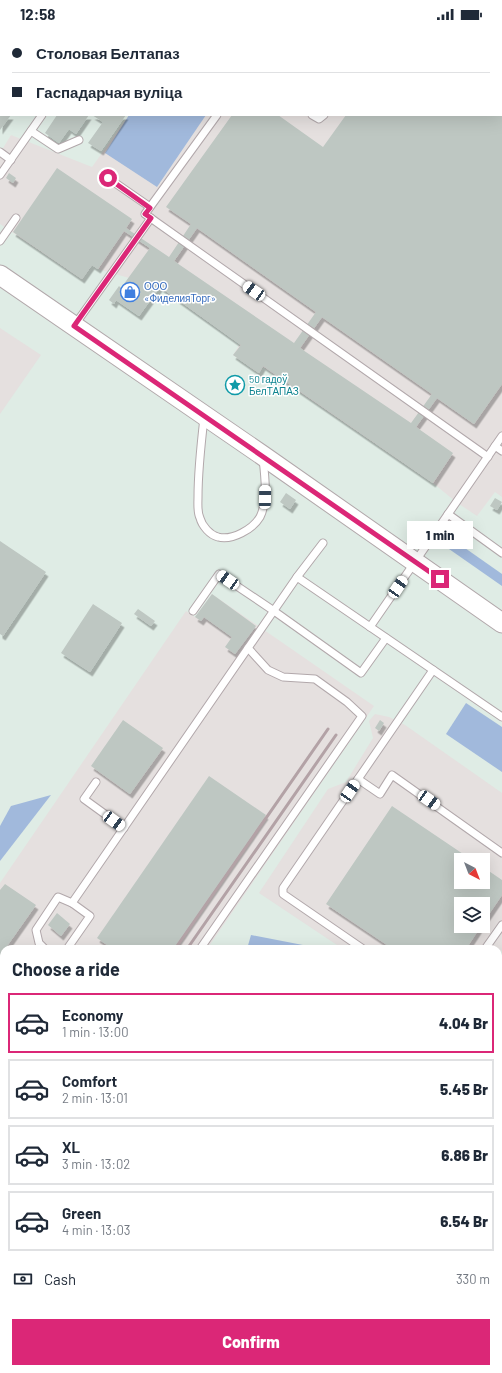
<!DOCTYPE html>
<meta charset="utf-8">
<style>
body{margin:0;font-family:Barlow,sans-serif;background:#f6f6f7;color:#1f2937;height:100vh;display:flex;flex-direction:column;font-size:15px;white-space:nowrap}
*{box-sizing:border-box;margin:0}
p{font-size:13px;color:#747a83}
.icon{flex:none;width:22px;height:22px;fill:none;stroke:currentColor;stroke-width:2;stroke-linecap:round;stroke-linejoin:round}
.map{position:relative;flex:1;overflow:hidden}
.drawer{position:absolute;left:0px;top:917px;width:502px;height:428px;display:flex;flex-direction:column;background:#fff;border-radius:12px 12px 0 0;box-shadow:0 4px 16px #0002}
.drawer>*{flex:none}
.banner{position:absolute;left:0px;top:0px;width:502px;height:88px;box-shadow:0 4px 16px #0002;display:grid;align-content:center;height:88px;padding:0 12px;background:#fff}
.needle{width:26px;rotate:138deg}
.fabs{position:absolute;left:454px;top:825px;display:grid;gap:8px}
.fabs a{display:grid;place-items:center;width:36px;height:36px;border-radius:0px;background:#fff;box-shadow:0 4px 16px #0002;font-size:20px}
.end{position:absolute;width:18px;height:18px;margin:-9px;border:5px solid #db2777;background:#fff;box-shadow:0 0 0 2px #fff}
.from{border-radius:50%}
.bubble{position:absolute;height:28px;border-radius:0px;background:#fff;box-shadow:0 4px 16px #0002;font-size:13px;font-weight:800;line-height:28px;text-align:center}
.car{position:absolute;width:12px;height:24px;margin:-12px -6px;border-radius:5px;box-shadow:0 0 3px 1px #0007;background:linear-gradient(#fff 24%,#345 0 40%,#fff 0 76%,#345 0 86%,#fff 0)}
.banner b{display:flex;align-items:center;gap:14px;height:38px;font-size:15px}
.banner b+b{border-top:1px solid #e0e1e3}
.banner i{width:10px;height:10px;background:#1f2937}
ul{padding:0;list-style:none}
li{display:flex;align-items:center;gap:12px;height:60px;margin:0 8px 6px;padding:0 4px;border:2px solid #e0e1e3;border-radius:0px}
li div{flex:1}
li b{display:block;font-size:15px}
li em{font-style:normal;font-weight:800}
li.on{border-color:#db2777}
li>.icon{width:36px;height:36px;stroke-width:1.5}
h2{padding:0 12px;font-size:18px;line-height:48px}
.pay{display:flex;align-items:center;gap:10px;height:44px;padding:0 12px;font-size:15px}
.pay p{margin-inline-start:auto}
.button{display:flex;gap:8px;margin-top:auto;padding:8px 12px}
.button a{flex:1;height:46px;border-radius:0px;background:#db2777;color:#fff;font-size:16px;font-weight:800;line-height:46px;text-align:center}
.status{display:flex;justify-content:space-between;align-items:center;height:28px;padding:0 20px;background:#fff;direction:ltr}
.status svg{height:11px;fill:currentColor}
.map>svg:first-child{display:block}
.industrial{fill:#e5e0df;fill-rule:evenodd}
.green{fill:#a1b9dc}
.building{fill:#bec7c2;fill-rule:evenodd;filter:url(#shadow)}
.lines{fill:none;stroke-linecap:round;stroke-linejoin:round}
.lane-casing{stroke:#b2a8ab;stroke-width:9}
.secondary-casing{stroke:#b2a8ab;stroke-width:21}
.lane{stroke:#fff;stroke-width:7}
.secondary{stroke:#fff;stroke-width:19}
.rail{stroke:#b3a2a6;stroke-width:3}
.route{stroke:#db2777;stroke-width:5}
.labels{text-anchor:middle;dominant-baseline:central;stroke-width:3;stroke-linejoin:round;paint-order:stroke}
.shop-label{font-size:10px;fill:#366cbe;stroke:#fff;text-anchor:start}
.culture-label{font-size:10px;fill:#0d838f;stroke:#fff;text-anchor:start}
</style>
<div class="status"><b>12:58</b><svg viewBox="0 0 49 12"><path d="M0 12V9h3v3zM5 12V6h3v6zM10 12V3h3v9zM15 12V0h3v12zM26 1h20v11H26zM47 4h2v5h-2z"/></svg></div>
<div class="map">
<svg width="502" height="1345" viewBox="0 0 502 1345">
<defs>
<filter id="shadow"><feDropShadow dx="2.5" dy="4.5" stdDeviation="0" flood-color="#0004"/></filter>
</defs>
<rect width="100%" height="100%" fill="#dfece5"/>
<g class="industrial">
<polygon points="189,0 489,0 490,1 189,1"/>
<polygon points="501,9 502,469 495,464 477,488 456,474 433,455 263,339 259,345 233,327 240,316 160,259 98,241 92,237 82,251 0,196 0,125 11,107 92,139 129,87 501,87"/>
<polygon points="0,300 41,327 0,386"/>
<polygon points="212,566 374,678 207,921 4,921 4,1047 0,1044 0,855 186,583 195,589"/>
<path d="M375,686L389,689L405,697L502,765V922L498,928V921H343L259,865L328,761L346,754L373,710L369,693ZM461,832H483V854H461ZM461,876H483V898H461Z"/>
<polygon points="502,928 502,1095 498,1091 498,934"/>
</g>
<g class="green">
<polygon points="129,87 206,87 157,159 105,125"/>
<polygon points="445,506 502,546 502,558 439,514"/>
<polygon points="466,675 502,699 502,744 446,706"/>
<polygon points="51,767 0,833 0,798 11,778"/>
<polygon points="251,907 308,918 312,921 247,921"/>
<polygon points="0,1059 4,1061 4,1214 2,1221 0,1221"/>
<polygon points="498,1084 502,1089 502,1345 136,1345 135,1341 498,1341"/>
</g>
<g class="building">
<polygon points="0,87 11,87 0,102"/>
<polygon points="57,87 89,87 76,106 69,101 59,115 45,105"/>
<polygon points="92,87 126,87 101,123 88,115 103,94"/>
<path d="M232,87H278L323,119L346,87H502V356L474,396L437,370L416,399L453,425L433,455L263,338L259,345L233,327L241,317L160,259L139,288L116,272L114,276L109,272L119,258L121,260L150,220L124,203L98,241L92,237L82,251L13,204L57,140L132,191L126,200L169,229L191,196L166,179ZM197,200L316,284L294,315L174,233ZM322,289L432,366L411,395L300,320Z"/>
<polygon points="9,145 16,150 13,155 6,150"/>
<polygon points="286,465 296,472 290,481 280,474"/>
<polygon points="495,470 502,474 497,482 490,478"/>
<polygon points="0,513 46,544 3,608 0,606"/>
<polygon points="212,566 256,598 235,626 225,619 232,609 204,589 201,593 195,589"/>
<polygon points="93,576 122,595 90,644 61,625"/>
<polygon points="138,581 155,593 151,598 134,586"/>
<polygon points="123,692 163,720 130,766 91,738"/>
<polygon points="380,692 384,695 379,703 375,700"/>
<polygon points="209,748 266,787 173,921 113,921 97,910"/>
<polygon points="392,778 472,832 461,832 461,854 483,854 483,839 502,852 502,867 483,895 483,876 461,876 461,898 481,898 466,921 393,921 326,876"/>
<polygon points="5,856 36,877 5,921 4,921 0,929 0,862"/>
<polygon points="57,885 70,896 61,908 48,897"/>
<polygon points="502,980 502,999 498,997 498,987"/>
<polygon points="4,1011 4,1028 0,1025 0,1017"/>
</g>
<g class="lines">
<g class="lane-casing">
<g id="lane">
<polyline points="436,0 438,1"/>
<polyline points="102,1 103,0"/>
<polyline points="384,1 384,0"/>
<polyline points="501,44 502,44"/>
<polyline points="217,87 145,186 488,429"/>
<polyline points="312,87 319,91 324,87"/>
<polyline points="31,103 58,121 79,112"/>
<polyline points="0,124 11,132"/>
<polyline points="0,147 42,87"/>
<polyline points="108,150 150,179"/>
<polyline points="0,213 16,190"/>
<polyline points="74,298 151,190"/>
<path d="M204,390C201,416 198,442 198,469C198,475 197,484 200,490C202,498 210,507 218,509C232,513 253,501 260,489C268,473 265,448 263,431"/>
<polyline points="495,418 502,423"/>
<polyline points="448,486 502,525"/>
<polyline points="297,549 502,689"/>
<polyline points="193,583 219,546 274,583 361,645 386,610"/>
<polyline points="370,599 502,408"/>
<polyline points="358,751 380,766 392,747 502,825"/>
<polyline points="96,754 84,771 124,800"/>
<polyline points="45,921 39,915 36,902 58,869 72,875"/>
<polyline points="67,921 90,888 72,875 297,549 323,515"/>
<polyline points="200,921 362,688 347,674 315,651 283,649 268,642 248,620"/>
<polyline points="363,921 283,866 283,860 433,642"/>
<polyline points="485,921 502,897"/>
<polyline points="498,951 502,945"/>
</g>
</g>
<g class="secondary-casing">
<polyline id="secondary" points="0,247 262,427 502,595"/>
</g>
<use href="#lane" class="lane"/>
<use href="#secondary" class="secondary"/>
<g class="rail">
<polyline points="175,921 328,701"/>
<polyline points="187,921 336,707"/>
<polyline points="8,1345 8,1341"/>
</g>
</g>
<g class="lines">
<polyline class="route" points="108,150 150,180 145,186 151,190 74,298 440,551"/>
</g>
<defs>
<g id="shop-ring" transform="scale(1)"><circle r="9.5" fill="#fff" stroke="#3f7fe0" stroke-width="1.5"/><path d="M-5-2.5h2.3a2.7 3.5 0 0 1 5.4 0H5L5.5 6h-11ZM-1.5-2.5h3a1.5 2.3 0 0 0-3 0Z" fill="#3f7fe0"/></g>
<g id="sight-ring" transform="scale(1)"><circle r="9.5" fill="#fff" stroke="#0f9aa8" stroke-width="1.5"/><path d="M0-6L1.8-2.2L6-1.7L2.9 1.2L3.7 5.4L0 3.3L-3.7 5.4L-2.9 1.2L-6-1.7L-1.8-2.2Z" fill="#0f9aa8"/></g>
</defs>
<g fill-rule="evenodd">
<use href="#shop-ring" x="130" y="264"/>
<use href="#sight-ring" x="235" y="357"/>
</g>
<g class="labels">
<g class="shop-label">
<text x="144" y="258">ООО<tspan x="144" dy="12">«ФиделияТорг»</tspan></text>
</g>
<g class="culture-label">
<text x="249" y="351">50 гадоў<tspan x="249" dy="12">БелТАПАЗ</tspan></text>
</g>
</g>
</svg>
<div class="fabs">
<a><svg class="needle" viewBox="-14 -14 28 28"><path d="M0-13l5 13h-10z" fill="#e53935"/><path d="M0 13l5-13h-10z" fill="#747a83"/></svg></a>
<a><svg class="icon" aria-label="layers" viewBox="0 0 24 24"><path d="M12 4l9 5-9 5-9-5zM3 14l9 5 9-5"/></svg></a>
</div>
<i class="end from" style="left:108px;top:150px"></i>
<i class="end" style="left:440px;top:551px"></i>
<div class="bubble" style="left:407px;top:493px;width:66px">1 min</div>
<i class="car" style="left:254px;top:263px;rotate:305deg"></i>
<i class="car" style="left:265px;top:469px;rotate:1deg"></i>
<i class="car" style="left:228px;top:552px;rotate:304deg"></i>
<i class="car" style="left:398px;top:559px;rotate:34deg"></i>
<i class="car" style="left:350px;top:763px;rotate:34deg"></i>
<i class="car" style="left:429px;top:772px;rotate:125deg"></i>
<i class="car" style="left:114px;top:793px;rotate:126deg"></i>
<div class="banner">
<b><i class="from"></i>Столовая Белтапаз</b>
<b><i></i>Гаспадарчая вуліца</b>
</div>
<section class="drawer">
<h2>Choose a ride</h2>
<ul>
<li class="on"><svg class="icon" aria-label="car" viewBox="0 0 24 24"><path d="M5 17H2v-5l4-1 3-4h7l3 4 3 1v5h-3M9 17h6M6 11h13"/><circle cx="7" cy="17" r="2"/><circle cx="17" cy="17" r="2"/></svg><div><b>Economy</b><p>1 min · 13:00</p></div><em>4.04 Br</em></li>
<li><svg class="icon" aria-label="car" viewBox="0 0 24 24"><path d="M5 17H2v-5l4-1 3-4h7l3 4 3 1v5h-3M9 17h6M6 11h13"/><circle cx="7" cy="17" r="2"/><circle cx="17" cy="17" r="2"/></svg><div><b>Comfort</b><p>2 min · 13:01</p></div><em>5.45 Br</em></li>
<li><svg class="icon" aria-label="car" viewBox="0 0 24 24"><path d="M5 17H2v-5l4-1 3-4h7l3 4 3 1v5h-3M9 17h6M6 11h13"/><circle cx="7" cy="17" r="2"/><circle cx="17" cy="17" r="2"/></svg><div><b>XL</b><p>3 min · 13:02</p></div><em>6.86 Br</em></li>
<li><svg class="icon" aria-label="car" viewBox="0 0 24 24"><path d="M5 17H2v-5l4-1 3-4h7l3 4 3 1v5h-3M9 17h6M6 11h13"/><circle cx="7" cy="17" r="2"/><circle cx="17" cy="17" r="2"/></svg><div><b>Green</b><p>4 min · 13:03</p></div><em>6.54 Br</em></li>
</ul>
<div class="pay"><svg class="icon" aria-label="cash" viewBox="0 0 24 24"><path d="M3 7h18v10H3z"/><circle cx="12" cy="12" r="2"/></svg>Cash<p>330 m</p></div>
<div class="button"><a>Confirm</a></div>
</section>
</div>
